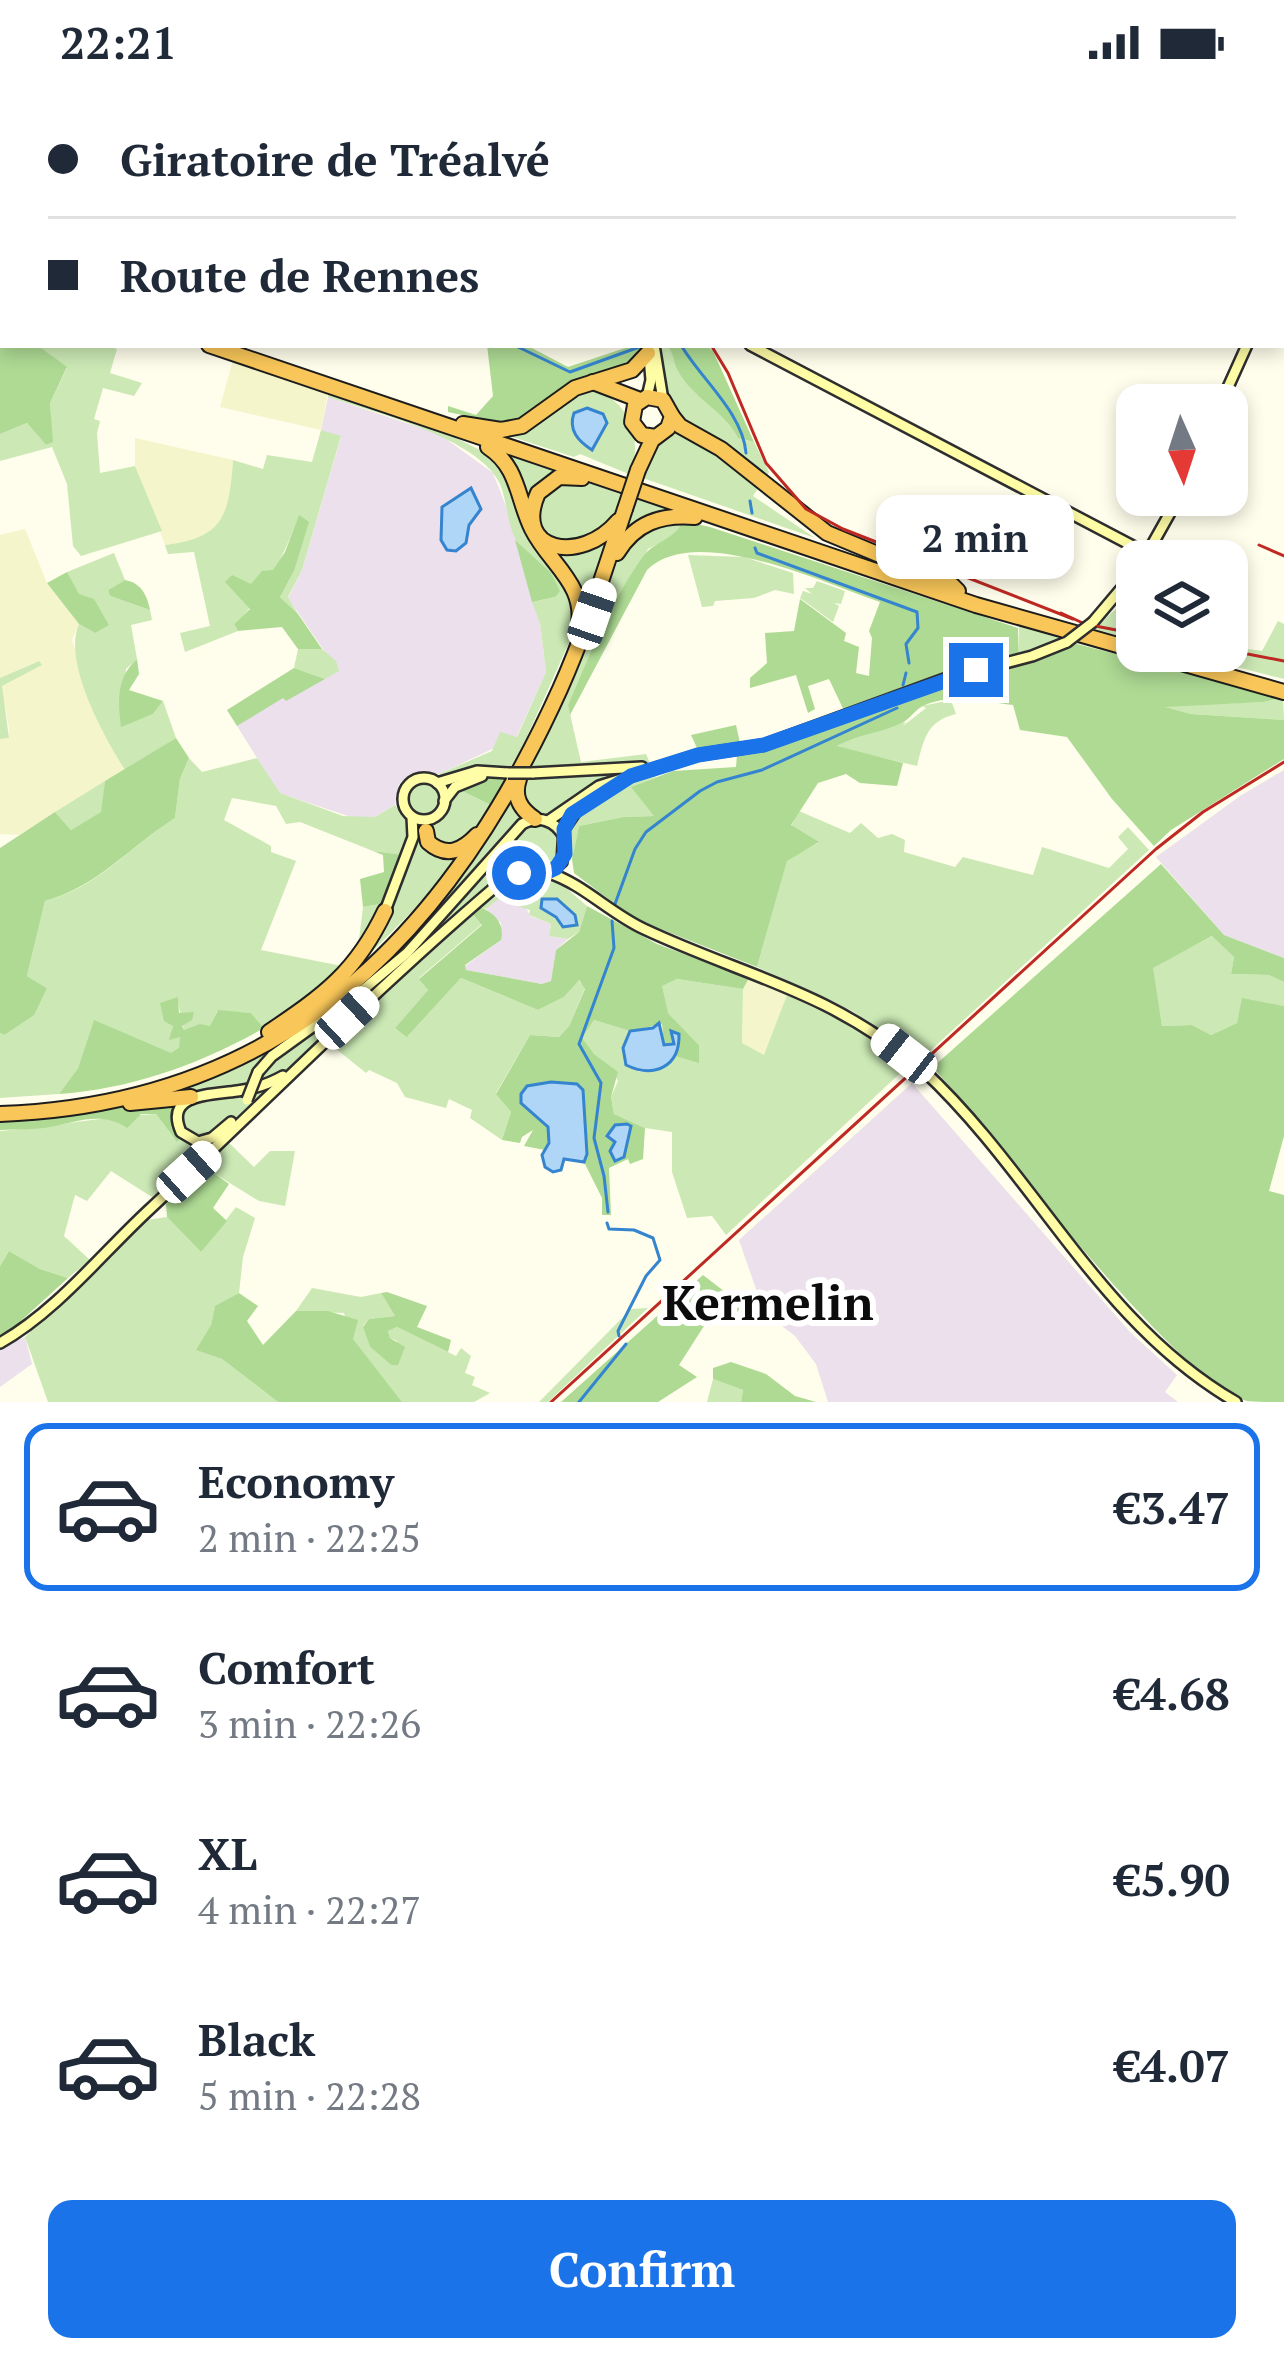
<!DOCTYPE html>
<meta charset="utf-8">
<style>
body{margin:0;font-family:"PT Serif",serif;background:#f6f6f7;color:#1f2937;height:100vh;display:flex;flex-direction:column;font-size:45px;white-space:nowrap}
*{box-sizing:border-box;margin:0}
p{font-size:39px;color:#747a83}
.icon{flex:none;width:66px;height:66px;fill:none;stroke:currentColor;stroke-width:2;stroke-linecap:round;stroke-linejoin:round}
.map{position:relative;height:1318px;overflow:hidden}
.panel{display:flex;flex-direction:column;background:#fff;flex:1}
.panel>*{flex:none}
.banner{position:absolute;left:0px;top:0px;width:1284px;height:264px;box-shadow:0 6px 18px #0003;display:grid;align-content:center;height:264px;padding:0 48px;background:#fff}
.needle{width:78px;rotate:177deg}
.controls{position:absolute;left:1116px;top:300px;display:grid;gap:24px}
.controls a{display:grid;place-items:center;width:132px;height:132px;border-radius:24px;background:#fff;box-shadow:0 6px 18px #0003;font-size:60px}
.end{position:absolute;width:54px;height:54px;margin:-27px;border:15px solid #1a73e8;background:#fff;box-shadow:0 0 0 6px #fff}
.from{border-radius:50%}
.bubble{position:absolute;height:84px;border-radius:24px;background:#fff;box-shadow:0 6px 18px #0003;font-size:39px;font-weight:700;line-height:84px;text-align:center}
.car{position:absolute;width:36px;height:72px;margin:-36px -18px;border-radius:15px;box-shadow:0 0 9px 3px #0007;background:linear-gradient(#fff 24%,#345 0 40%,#fff 0 76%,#345 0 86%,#fff 0)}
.banner b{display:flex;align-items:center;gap:42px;height:114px;font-size:45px}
.banner b+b{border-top:3px solid #e0e1e3}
.banner i{width:30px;height:30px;background:#1f2937}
ul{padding:21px 0 0;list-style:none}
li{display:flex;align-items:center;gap:36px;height:168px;margin:0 24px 18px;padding:0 24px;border:6px solid transparent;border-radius:24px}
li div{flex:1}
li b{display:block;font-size:45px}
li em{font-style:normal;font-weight:700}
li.selected{border-color:#1a73e8}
li>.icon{width:108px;height:108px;stroke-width:1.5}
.button{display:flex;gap:24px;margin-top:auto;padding:24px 48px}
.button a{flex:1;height:138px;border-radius:24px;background:#1a73e8;color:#fff;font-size:48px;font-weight:700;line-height:138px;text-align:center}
.status{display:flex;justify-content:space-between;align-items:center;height:84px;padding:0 60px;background:#fff;direction:ltr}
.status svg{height:33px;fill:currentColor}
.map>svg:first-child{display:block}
.industrial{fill:#ebe0eb}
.farmland{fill:#f5f5cb}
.green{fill:#cce9b5}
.forest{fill:#aeda94}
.water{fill:#afd6f7;stroke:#3584cf;stroke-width:3}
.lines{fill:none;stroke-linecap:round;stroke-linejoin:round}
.stream{stroke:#3584cf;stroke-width:3}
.secondary-casing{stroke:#2e2e2e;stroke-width:14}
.trunk-casing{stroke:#1d1d1d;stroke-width:18}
.secondary{stroke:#fffda6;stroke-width:9}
.trunk{stroke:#f8c659;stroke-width:14}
.rail{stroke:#be2923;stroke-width:3}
.secondary-bridge-casing{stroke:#2e2e2e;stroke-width:14;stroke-linecap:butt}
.trunk-bridge-casing{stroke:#1d1d1d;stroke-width:18;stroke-linecap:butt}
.secondary-bridge{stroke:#fffda6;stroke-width:9}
.trunk-bridge{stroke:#f8c659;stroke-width:14}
.route{stroke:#1a73e8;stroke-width:15}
.labels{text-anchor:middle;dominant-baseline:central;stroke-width:12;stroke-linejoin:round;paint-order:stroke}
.district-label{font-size:48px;font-weight:bold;fill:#0c0c0c;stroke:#fff}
</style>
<div class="status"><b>22:21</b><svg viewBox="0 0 49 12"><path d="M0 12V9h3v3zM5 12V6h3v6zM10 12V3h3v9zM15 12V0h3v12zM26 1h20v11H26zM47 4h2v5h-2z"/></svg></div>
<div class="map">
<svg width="1284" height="1318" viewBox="0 0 1284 1318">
<rect width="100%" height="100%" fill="#fffdeb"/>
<g class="industrial">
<polygon points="328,313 439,350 493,389 511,435 540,539 546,588 516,654 439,690 409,691 399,700 395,721 375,733 357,735 279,709 237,642 336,577 327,571 288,514 302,486 341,353 321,346"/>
<polygon points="1284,686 1284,874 1224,851 1156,773 1240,712"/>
<polygon points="513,810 521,813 530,832 551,840 549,852 568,855 556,866 551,897 543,900 466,886 465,882 501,856 501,839 486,825 501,812"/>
<polygon points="912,999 1130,1248 1177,1291 1165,1308 1178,1318 828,1318 816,1280 795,1252 751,1218 757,1208 739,1156"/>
<polygon points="25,1253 32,1280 0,1303 0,1265"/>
</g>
<g class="farmland">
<polygon points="233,276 328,308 321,346 220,323"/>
<polygon points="135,354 233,376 229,422 217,442 195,457 165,461 135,382"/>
<polygon points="25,445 47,499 79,540 72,556 116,672 125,686 19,751 0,750 0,655 9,654 9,644 1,601 38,577 0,594 0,451"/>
<polygon points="749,894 787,911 765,972 742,959 743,905"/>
</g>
<g class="green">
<polygon points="37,261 105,261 117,265 110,289 142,299 134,312 103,304 94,335 100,337 97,349 100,389 135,382 162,447 81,472 73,462 67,400 52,363 0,377 0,350 27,339 46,361 52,358 50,319 67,284"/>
<path d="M658,261H666C679,276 688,294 700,310C712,326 729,336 738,354L754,358L769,388L753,412L815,454L640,393L650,366L671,349Z"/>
<path d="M593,305C631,318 642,355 631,391L580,370L574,373L503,350Z"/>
<path d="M328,308L450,351L498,375L574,508L575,545L513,684H492L490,694L462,707L493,722L439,800L362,878L357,872L363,823L386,819L404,771L373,767L300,738L286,740L276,722L232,714L224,736L271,762V768L296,777L261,866L347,883L302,923L264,944L251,929L217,927L210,943L184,947L177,913L171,955L180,952V964L172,970L94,937L78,984L59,1010L0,1014V949L4,951L47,904L27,892L45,817C97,804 131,762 175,734L180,695L189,674L202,688L257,674L280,709L343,732L375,733L395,721L407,735L431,742C453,728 453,711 439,690L492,667L500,648L517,653L546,588L540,539L532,518L555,513C548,473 528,481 515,454C507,438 507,417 500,400C479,354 373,328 328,313Z"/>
<path d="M321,346L341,352L302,486L288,513L298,530L280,513L294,487L299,432C284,470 265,513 234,540L238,547L185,568L180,549L210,542L194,468L168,470L165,461C225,454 229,430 233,376L263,385L267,371L312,378Z"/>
<polygon points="495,364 622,411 584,530 563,482"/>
<path d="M633,414L679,429L683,437L677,450L648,465L601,547L568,621L581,678L646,670L656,693L632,703L655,732L623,733L579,742L572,775L570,747C526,715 482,750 515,792L558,797L587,822L579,848L568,855L549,852L551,840L529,831L530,826L518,822L521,813C506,807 497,816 486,825L480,823L482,840L419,894L428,906L395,944L408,952L461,894L538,926L564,913L578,896L585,904L569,942L559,953L530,951L496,1009L511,1028L502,1056L470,1034L472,1026L449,1015L446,1024L405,1013L397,999L369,986L366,989L330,960L228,1058L254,1083L270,1067H295L285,1122L259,1117L191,1075L155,1115L111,1087L87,1117L75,1111L64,1152L90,1176L68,1194L40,1185L9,1167L0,1182V1047C53,1043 104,1032 156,1030L176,1057L148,1013L340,916L385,878L447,812L522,700L617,479L614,466Z"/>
<path d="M114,469L125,496L108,506L110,512L150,526L152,536L131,541L137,575L126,585L121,642L153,630L163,617L176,654L125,686C104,653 62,577 79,540L95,549L67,488Z"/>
<polygon points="688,471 744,473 793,489 794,510 775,506 754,514 715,517 713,522 702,523"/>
<polygon points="817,497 845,507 841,520 834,519 839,522 833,538 800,514 803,507 812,510 805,504 813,504"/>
<polygon points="1120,521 1137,534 1137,557 1094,545"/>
<polygon points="1278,537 1284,540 1284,595 1175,567 1227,567 1227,562 1262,567"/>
<polygon points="1019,541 1077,560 1019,579"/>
<polygon points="298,565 322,565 336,577 339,587 325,595 294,584"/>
<polygon points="39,577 42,581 2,602 9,654 0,655 0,594"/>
<polygon points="1283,613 1284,636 1191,630 1160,622 1264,618"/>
<path d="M951,616L956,630C927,637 924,654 917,682L836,663L851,653L906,638L903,642L926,624L922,622Z"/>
<polygon points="105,697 102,728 71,746 55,728"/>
<circle cx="424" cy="716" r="17"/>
<polygon points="799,727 850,749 861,739 878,754 892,750 905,756 904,768 955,783 963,773 1033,791 1042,763 1109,784 1128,765 1118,753 1128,743 1149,766 919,977 854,928 757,883 787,776 818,759 791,742"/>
<circle cx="538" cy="763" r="24"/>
<polygon points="1213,852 1234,873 1231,890 1269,891 1284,898 1284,922 1243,915 1237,939 1211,951 1192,941 1162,942 1152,883"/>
<path d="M677,895L743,905L742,959L764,971L787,911L861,946L909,981L726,1151L712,1132L687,1134L672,1088V1048L645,1044L614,1030L611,1013L618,997C608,972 591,976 582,954L594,936L630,947L624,964L626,981L640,988L663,985L675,972L698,978L699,961L667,928L661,902Z"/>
<polygon points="236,1123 255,1134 243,1173 239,1209 215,1223 211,1241 197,1266 222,1275 278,1318 48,1318 25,1253 146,1136 167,1133 201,1168"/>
<polygon points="312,1204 361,1213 381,1209 395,1232 369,1235 363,1242 370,1263 391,1281 397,1257 390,1254 388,1247 397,1243 456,1272 461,1264 471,1272 465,1289 475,1293 472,1301 490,1309 474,1318 402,1318 352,1255 344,1229 296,1227"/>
<polygon points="648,1224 548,1318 539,1318 631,1225"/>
<polygon points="713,1295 743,1306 741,1318 707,1318"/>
</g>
<g class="forest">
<polygon points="0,208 3,261 37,261 67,283 50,319 53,358 46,361 27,339 0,350"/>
<path d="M487,261H526L568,283L634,261H644C642,294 595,289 571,301C551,311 532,329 514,342L448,328V322L476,331L493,312Z"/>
<path d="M666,261H706L713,267L754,358L738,354C724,327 693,314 678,287C673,278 675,270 666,261Z"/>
<polygon points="299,431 309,438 294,487 280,513 298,530 322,565 298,565 282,543 238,547 234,540 250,525 225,498 232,491 251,500 262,487 273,486 285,468"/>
<path d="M683,437L710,443L1018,544L1019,578L1077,560L1283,613L1264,618L1165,623L1191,630L1284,636V675L1171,746L1154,762L1112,715L1067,653L1020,646L1013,621C986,618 951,609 925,621C915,625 911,634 902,639C881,649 858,650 837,662L903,679L897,702L860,699L846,690L818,699L791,741L819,758L787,777L757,883L635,835L574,789L572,775L579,742L623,733L654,732L631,703L673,687L736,683L737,671L775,662L848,635L829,595L808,602L815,625L808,629L796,591L750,604V594L767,579L765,549L794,547L800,515L846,549L844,557L859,563L856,589L869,592L872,554L869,547L880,518C823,499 695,438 647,486L570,631L568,621C590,571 610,519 642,474C653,457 674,457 683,437Z"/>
<polygon points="515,456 551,489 560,507 555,513 532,518"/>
<polygon points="67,488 79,510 94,515 109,541 95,549 79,540 47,499"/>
<path d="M125,496C141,499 147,511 150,526L110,512L108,506Z"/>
<path d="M137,575L139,590L129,606L163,617L153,630L121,643C118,616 116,594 137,575Z"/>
<polygon points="294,584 325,595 286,617 283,614 237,642 227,626"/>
<polygon points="736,641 740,659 697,664 691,651"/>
<path d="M176,654L189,674L180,695L175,734C131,762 97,803 45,817L27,892L47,904L34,931L4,951L0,949V764L55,728L71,746L101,728L105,697Z"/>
<polygon points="501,692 509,694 493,722 462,707 476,697"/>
<polygon points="373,767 404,771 386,819 363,823 360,795 384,788 383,771"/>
<path d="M1161,780L1224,851L1284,874V898L1269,891L1231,890L1234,873L1212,852L1153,884L1162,942L1192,941L1211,951L1237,939L1242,914L1284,922V1052L1269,1107L1284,1111V1318C1272,1318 1258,1318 1247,1317C1177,1298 989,1049 933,983Z"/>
<path d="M587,822L657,860L749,894L743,905L677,895L662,902L668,929L699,961V979L675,972L680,960L671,947L675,960L664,961L662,940L630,947L594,936L582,954L594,970L618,988L611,1013L614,1030L645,1044L643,1075L630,1080L628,1075L609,1084L611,1131H602V1114L584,1078L587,1069L583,1007L573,999L551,998L527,1025C544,1032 556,1048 545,1066L524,1062L533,1046L522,1053L520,1059L502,1056L511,1028L496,1010L530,951L559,953L569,942L585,905L579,896L564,913L538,926L461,894L407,953L395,944L428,906L419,895L482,841L473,830L480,823C495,829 505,840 501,856L465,881L466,886L542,900L551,897L556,866L579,848Z"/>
<path d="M178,913L179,929L194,928L192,936L182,942L184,946L200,940L210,942L218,926L251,929L264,944C201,980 131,1005 59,1010L78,984L94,936L171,969L179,964L180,953L169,956L173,942L164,937L160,919Z"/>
<path d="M183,1018L180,1038L184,1047L177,1058L156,1030H141L127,1044C101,1027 78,1038 50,1043C34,1046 17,1045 0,1046V1033Z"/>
<polygon points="204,1082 229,1100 213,1124 227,1137 201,1168 167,1133 166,1120"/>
<polygon points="9,1167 40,1185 68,1194 0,1256 0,1182"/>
<polygon points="703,1191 742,1221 730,1239 711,1231 679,1281 697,1293 658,1318 561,1318"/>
<polygon points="387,1208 427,1222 417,1243 451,1256 448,1268 397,1243 388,1247 390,1254 405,1263 398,1281 391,1281 370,1263 363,1243 369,1235 395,1232 381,1209"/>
<polygon points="239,1209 258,1222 247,1237 263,1261 296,1227 328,1227 358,1236 353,1255 402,1318 278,1318 222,1275 196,1266 211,1241 215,1222"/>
<polygon points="731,1278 766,1290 795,1312 816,1318 741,1318 743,1306 713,1295 713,1284"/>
</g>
<g class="water">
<path d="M587,324L603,330L607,339L592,366C578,357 568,346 574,329Z"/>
<polygon points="471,404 481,425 469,441 466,459 456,467 447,466 441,456 442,423"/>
<polygon points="542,815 557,815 575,831 577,841 563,843 556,833 541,824"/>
<path d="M659,939L664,961L674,960L671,947L679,950C680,984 653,994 626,981L623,964L630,947L653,944Z"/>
<polygon points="551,998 577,1000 583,1006 587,1070 584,1078 564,1075 561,1086 553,1088 545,1083 542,1071 549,1059 548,1043 521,1019 521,1010 527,1002"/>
<polygon points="627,1040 631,1042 624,1073 615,1077 610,1067 615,1058 607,1052 615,1041"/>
</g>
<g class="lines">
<g class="stream">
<polyline points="316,3 316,0"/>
<polyline points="1196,3 1198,0"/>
<polyline points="514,261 570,288 642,262"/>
<path d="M681,261C700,294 743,329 746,369"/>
<polyline points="750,417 752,429"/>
<polyline points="755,464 757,469 917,528 918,544 906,560 909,579"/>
<polyline points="903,601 906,589"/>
<polyline points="615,820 635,765 646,748 700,707 717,698 762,686 897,624"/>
<polyline points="608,1128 604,1092 594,1054 601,999 579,960 614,864 612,837"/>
<polyline points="607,1139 609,1145 634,1146 653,1154 660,1176 646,1192 618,1247 619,1252"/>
<polyline points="579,1318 626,1260"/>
</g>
<g class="secondary-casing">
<g id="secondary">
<polyline points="248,0 251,3"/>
<polyline points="1281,181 1284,174"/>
<polyline points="654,261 663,316"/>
<polyline points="750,261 1148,470"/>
<polyline points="647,313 651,296 648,261"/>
<polyline points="1220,321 1247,261"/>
<polyline points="1143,477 1180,411"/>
<polyline points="1093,538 1137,486"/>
<polyline points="532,689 642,683"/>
<circle cx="424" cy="715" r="21"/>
<polyline points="437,699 477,687 508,689"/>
<polyline points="444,717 455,703 482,692"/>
<polyline points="548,737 599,702 698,671 764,661 944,595 1032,572 1067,558"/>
<path d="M510,758C510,791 540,801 562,778L564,745L579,723"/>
<path d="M549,789C583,800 611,830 644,845C742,891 828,907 914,979"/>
<polyline points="385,827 413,753 412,733"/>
<path d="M923,986C1036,1091 1099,1239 1236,1318"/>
<path d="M258,988L272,972L358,910L407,869L522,740C539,731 555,736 564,753"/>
<path d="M231,1038L212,1054L198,1058L181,1048C164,1009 211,1011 237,1007C253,1005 269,1000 283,992"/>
<path d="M0,1259C57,1227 103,1168 151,1124C270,1013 383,897 508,792L524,789"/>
</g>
</g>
<g class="trunk-casing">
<g id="trunk">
<polyline points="0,182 3,183"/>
<polyline points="209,261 976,521 1284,608"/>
<polyline points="593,298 640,316"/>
<polyline points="672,332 680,342 721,365 827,449 952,501 958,507"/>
<polyline points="463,340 501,346 522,342 575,304 632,286 648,269"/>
<path d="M488,363C519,383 517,415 532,445C550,481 588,501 578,546"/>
<polyline points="638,386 652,356 668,344 672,332 663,316 647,313 635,321 632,338 642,351 656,353"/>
<path d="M582,394L559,393L538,409C512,468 581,481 618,437"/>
<path d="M617,469C635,439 661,430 695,433"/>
<path d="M519,695C513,713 520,725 535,735"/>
<path d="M426,747L428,758C446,774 462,767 477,751"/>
<path d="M269,948C324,911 356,888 385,827"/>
<polyline points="130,1019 191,1013"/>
<path d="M0,1030C284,1020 449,851 560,605C586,547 605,485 625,425"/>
</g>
</g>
<use href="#secondary" class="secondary"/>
<use href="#trunk" class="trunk"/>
<g class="rail">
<polyline points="233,0 238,3"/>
<polyline points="711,261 728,289 766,379 806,425 843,445 1073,535"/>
<polyline points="1259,461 1284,472"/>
<polyline points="1061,529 1085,540 1137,550"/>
<polyline points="1227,566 1284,577"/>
<polyline points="551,1318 1156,765 1203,728 1284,678"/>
</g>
<g class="secondary-bridge-casing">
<g id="secondary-bridge">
<polyline points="1067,558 1093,538"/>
<polyline points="508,689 532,689"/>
<polyline points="914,979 923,986"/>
<polyline points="247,1016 258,988"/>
</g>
</g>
<g class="trunk-bridge-casing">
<polyline id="trunk-bridge" points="625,425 638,386"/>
</g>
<use href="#secondary-bridge" class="secondary-bridge"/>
<use href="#trunk-bridge" class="trunk-bridge"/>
</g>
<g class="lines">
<polyline class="route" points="519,789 541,791 556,784 565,770 564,745 572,730 631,692 698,671 764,661 976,586"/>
</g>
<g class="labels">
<g class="district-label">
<text x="768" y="1218">Kermelin</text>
</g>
</g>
</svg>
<div class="controls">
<a><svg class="needle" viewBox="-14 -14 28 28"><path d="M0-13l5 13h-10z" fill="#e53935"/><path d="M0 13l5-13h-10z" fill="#747a83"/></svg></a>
<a><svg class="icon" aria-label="layers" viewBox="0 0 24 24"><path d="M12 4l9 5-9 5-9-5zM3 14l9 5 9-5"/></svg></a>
</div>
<i class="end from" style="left:519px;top:789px"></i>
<i class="end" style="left:976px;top:586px"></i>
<div class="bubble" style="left:876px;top:411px;width:198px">2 min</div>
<i class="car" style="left:592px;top:530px;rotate:19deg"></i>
<i class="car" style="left:347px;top:934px;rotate:47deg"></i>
<i class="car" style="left:904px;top:970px;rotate:308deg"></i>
<i class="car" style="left:189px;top:1088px;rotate:48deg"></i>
<div class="banner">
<b><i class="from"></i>Giratoire de Tréalvé</b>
<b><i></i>Route de Rennes</b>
</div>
</div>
<section class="panel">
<ul>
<li class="selected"><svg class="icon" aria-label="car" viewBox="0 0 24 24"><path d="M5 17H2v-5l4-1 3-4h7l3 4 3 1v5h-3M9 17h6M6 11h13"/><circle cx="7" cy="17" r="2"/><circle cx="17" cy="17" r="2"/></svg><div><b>Economy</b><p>2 min · 22:25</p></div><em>€3.47</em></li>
<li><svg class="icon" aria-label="car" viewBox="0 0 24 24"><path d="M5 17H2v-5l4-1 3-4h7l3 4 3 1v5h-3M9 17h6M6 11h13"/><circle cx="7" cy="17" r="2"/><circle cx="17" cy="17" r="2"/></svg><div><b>Comfort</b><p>3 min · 22:26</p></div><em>€4.68</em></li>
<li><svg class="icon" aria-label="car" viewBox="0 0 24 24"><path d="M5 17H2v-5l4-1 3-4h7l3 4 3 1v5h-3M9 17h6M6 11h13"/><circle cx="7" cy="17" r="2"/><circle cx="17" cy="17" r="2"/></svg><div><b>XL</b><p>4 min · 22:27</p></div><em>€5.90</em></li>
<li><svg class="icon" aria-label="car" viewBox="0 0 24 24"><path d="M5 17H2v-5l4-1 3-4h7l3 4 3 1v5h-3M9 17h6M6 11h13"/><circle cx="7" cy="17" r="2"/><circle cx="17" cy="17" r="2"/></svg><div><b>Black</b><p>5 min · 22:28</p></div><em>€4.07</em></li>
</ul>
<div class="button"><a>Confirm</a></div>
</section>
